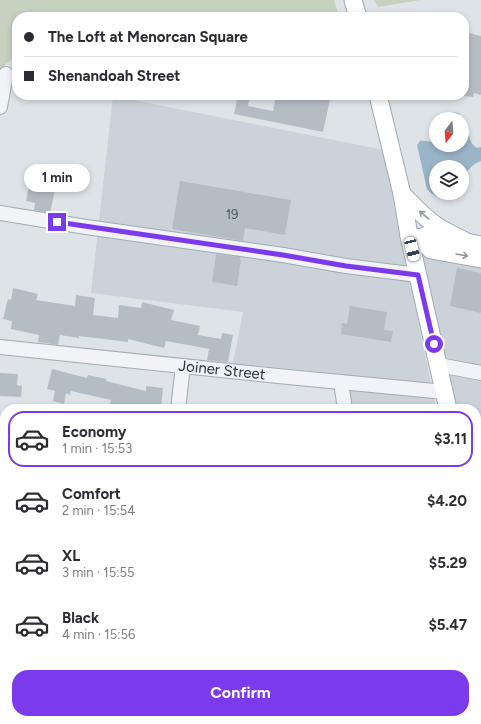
<!DOCTYPE html>
<meta charset="utf-8">
<style>
body{margin:0;font-family:Figtree,sans-serif;background:#f7f7f7;color:#2b2b33;height:100vh;display:flex;flex-direction:column;font-size:15px;white-space:nowrap}
*{box-sizing:border-box;margin:0}
p{font-size:13px;color:#7c7c81}
.icon{flex:none;width:22px;height:22px;fill:none;stroke:currentColor;stroke-width:2;stroke-linecap:round;stroke-linejoin:round}
.map{position:relative;flex:1;overflow:hidden}
.drawer{position:absolute;left:0px;top:404px;width:481px;height:320px;display:flex;flex-direction:column;background:#fff;border-radius:16px 16px 0 0;box-shadow:0 2px 6px #0003}
.drawer>*{flex:none}
.hud{position:absolute;left:12px;top:12px;width:457px;height:88px;border-radius:16px;box-shadow:0 2px 6px #0003;display:grid;align-content:center;height:88px;padding:0 12px;background:#fff}
.needle{width:26px;rotate:196deg}
.fabs{position:absolute;left:429px;top:112px;display:grid;gap:8px}
.fabs a{display:grid;place-items:center;width:40px;height:40px;border-radius:50%;background:#fff;box-shadow:0 2px 6px #0003;font-size:20px}
.end{position:absolute;width:18px;height:18px;margin:-9px;border:5px solid #7c3aed;background:#fff;box-shadow:0 0 0 2px #fff}
.from{border-radius:50%}
.bubble{position:absolute;height:28px;border-radius:14px;background:#fff;box-shadow:0 2px 6px #0003;font-size:13px;font-weight:700;line-height:28px;text-align:center}
.car{position:absolute;width:12px;height:24px;margin:-12px -6px;border-radius:5px;box-shadow:0 0 3px 1px #0007;background:linear-gradient(#fff 24%,#345 0 40%,#fff 0 76%,#345 0 86%,#fff 0)}
.hud b{display:flex;align-items:center;gap:14px;height:38px;font-size:15px}
.hud b+b{border-top:1px solid #e1e1e2}
.hud i{width:10px;height:10px;background:#2b2b33}
ul{padding:7px 0 0;list-style:none}
li{display:flex;align-items:center;gap:12px;height:56px;margin:0 8px 6px;padding:0 4px;border:2px solid transparent;border-radius:16px}
li div{flex:1}
li b{display:block;font-size:15px}
li em{font-style:normal;font-weight:700}
li.selected{border-color:#7c3aed}
li>.icon{width:36px;height:36px;stroke-width:1.5}
.cta{display:flex;gap:8px;margin-top:auto;padding:8px 12px}
.cta a{flex:1;height:46px;border-radius:16px;background:#7c3aed;color:#fff;font-size:16px;font-weight:700;line-height:46px;text-align:center}
.map>svg:first-child{display:block}
.built{fill:#ccd2d9}
.green{fill:#c6d1bf}
.water{fill:#99b5c7}
.building{fill:#b5bdc4}
.lines{fill:none;stroke-linecap:round;stroke-linejoin:round}
.minor-casing{stroke:#a4aab2;stroke-width:16}
.major-casing{stroke:#9ea9b3;stroke-width:19}
.minor{stroke:#f1f3f6;stroke-width:14}
.major{stroke:#fff;stroke-width:17}
.oneway{stroke:#94989e}
.route{stroke:#7c3aed;stroke-width:5}
.labels{text-anchor:middle;dominant-baseline:central;stroke-width:3;stroke-linejoin:round;paint-order:stroke}
.number-label{font-size:13px;fill:#4b5560}
.street-label{font-size:15px;fill:#28323e;stroke:#edf2f5}
</style>
<div class="map">
<svg width="481" height="724" viewBox="0 0 481 724">
<rect width="100%" height="100%" fill="#dee3e8"/>
<g class="built">
<polygon points="113,96 384,150 436,409 348,409 340,374 233,363 243,312 91,293"/>
<polygon points="421,256 481,267 481,365 444,358 425,274 426,268 424,268"/>
<polygon points="448,374 481,380 481,533 476,508 476,409 455,409 452,391 453,385 450,385"/>
<polygon points="476,606 481,631 481,724 412,724 411,719 476,719"/>
</g>
<g class="green">
<path d="M0,0H334L339,17H17V57C9,61 4,64 1,73H0Z"/>
<polygon points="374,0 420,0 378,7"/>
</g>
<path class="water" d="M452,112L458,113L463,119L472,144L477,148L481,147V161C472,164 467,171 462,179V167H436V193H451C441,199 434,197 427,189L417,145L420,141C425,140 432,143 436,141V145H462V119H450L449,117Z"/>
<g class="building">
<polygon points="464,32 481,36 481,95 474,93 473,97 464,96"/>
<polygon points="238,95 250,95 248,106 273,111 276,95 331,95 323,132 234,114"/>
<polygon points="32,171 58,177 50,213 34,210 35,203 26,201"/>
<polygon points="180,181 291,200 285,235 245,228 243,241 172,229"/>
<polygon points="216,254 240,257 240,260 241,260 237,286 212,282"/>
<polygon points="457,268 481,273 481,313 450,306"/>
<polygon points="13,288 38,294 36,300 75,306 76,295 95,298 93,315 118,318 119,305 141,308 142,302 174,310 171,320 200,326 198,335 221,339 222,333 233,335 228,362 207,360 209,349 166,341 164,348 128,339 128,342 79,336 79,338 60,335 58,345 38,342 39,335 11,329 12,321 3,319 8,299 11,300"/>
<polygon points="350,306 387,312 384,330 393,331 391,342 341,334 342,323 347,324"/>
<polygon points="52,369 87,378 88,375 107,379 106,381 146,391 146,386 163,388 161,409 109,409 111,400 71,391 70,395 66,393 64,404 53,401 55,391 47,389"/>
<polygon points="0,373 18,374 17,385 22,386 21,397 0,396"/>
</g>
<g class="lines">
<g class="minor-casing">
<g id="minor">
<polyline points="0,107 6,74"/>
<polyline points="0,213 86,227 283,255 346,266 418,275"/>
<polyline points="0,347 288,377 445,392"/>
<polyline points="439,365 481,373"/>
<polyline points="341,382 345,409"/>
<polyline points="178,409 183,366"/>
<polyline points="0,448 5,449"/>
<polyline points="0,674 5,675"/>
<polyline points="325,719 359,724"/>
<polyline points="143,724 143,719"/>
</g>
</g>
<g class="major-casing">
<g id="major">
<polyline points="353,0 358,17"/>
<polyline points="378,95 402,194 409,236 448,409"/>
<path d="M402,194C414,206 425,219 440,228C449,233 459,238 469,243"/>
<polyline points="409,236 420,238 427,235 481,245"/>
<polyline points="420,238 431,250 481,259"/>
<polyline points="476,543 481,569"/>
</g>
</g>
<use href="#minor" class="minor"/>
<use href="#major" class="major"/>
</g>
<defs><path id="oneway-shaft" d="M-6 0H5M1.5-3L5.5 0L1.5 3" fill="none" stroke-width="1.6" stroke-linecap="round" stroke-linejoin="round"/></defs>
<g class="oneway">
<use href="#oneway-shaft" transform="translate(424 215) rotate(-139)"/>
<use href="#oneway-shaft" transform="translate(462 255) rotate(10)"/>
</g>
<g class="lines">
<polyline class="route" points="57,222 283,255 346,266 418,275 434,344"/>
</g>
<g class="labels">
<g class="number-label">
<text x="232" y="214">19</text>
</g>
<g class="street-label">
<text transform="translate(222 370) rotate(6)">Joiner Street</text>
</g>
</g>
</svg>
<div class="fabs">
<a><svg class="needle" viewBox="-14 -14 28 28"><path d="M0-13l5 13h-10z" fill="#e53935"/><path d="M0 13l5-13h-10z" fill="#7c7c81"/></svg></a>
<a><svg class="icon" aria-label="layers" viewBox="0 0 24 24"><path d="M12 4l9 5-9 5-9-5zM3 14l9 5 9-5"/></svg></a>
</div>
<i class="end from" style="left:434px;top:344px"></i>
<i class="end" style="left:57px;top:222px"></i>
<div class="bubble" style="left:24px;top:164px;width:66px">1 min</div>
<i class="car" style="left:412px;top:249px;rotate:166deg"></i>
<div class="hud">
<b><i class="from"></i>The Loft at Menorcan Square</b>
<b><i></i>Shenandoah Street</b>
</div>
<section class="drawer">
<ul>
<li class="selected"><svg class="icon" aria-label="car" viewBox="0 0 24 24"><path d="M5 17H2v-5l4-1 3-4h7l3 4 3 1v5h-3M9 17h6M6 11h13"/><circle cx="7" cy="17" r="2"/><circle cx="17" cy="17" r="2"/></svg><div><b>Economy</b><p>1 min · 15:53</p></div><em>$3.11</em></li>
<li><svg class="icon" aria-label="car" viewBox="0 0 24 24"><path d="M5 17H2v-5l4-1 3-4h7l3 4 3 1v5h-3M9 17h6M6 11h13"/><circle cx="7" cy="17" r="2"/><circle cx="17" cy="17" r="2"/></svg><div><b>Comfort</b><p>2 min · 15:54</p></div><em>$4.20</em></li>
<li><svg class="icon" aria-label="car" viewBox="0 0 24 24"><path d="M5 17H2v-5l4-1 3-4h7l3 4 3 1v5h-3M9 17h6M6 11h13"/><circle cx="7" cy="17" r="2"/><circle cx="17" cy="17" r="2"/></svg><div><b>XL</b><p>3 min · 15:55</p></div><em>$5.29</em></li>
<li><svg class="icon" aria-label="car" viewBox="0 0 24 24"><path d="M5 17H2v-5l4-1 3-4h7l3 4 3 1v5h-3M9 17h6M6 11h13"/><circle cx="7" cy="17" r="2"/><circle cx="17" cy="17" r="2"/></svg><div><b>Black</b><p>4 min · 15:56</p></div><em>$5.47</em></li>
</ul>
<div class="cta"><a>Confirm</a></div>
</section>
</div>
